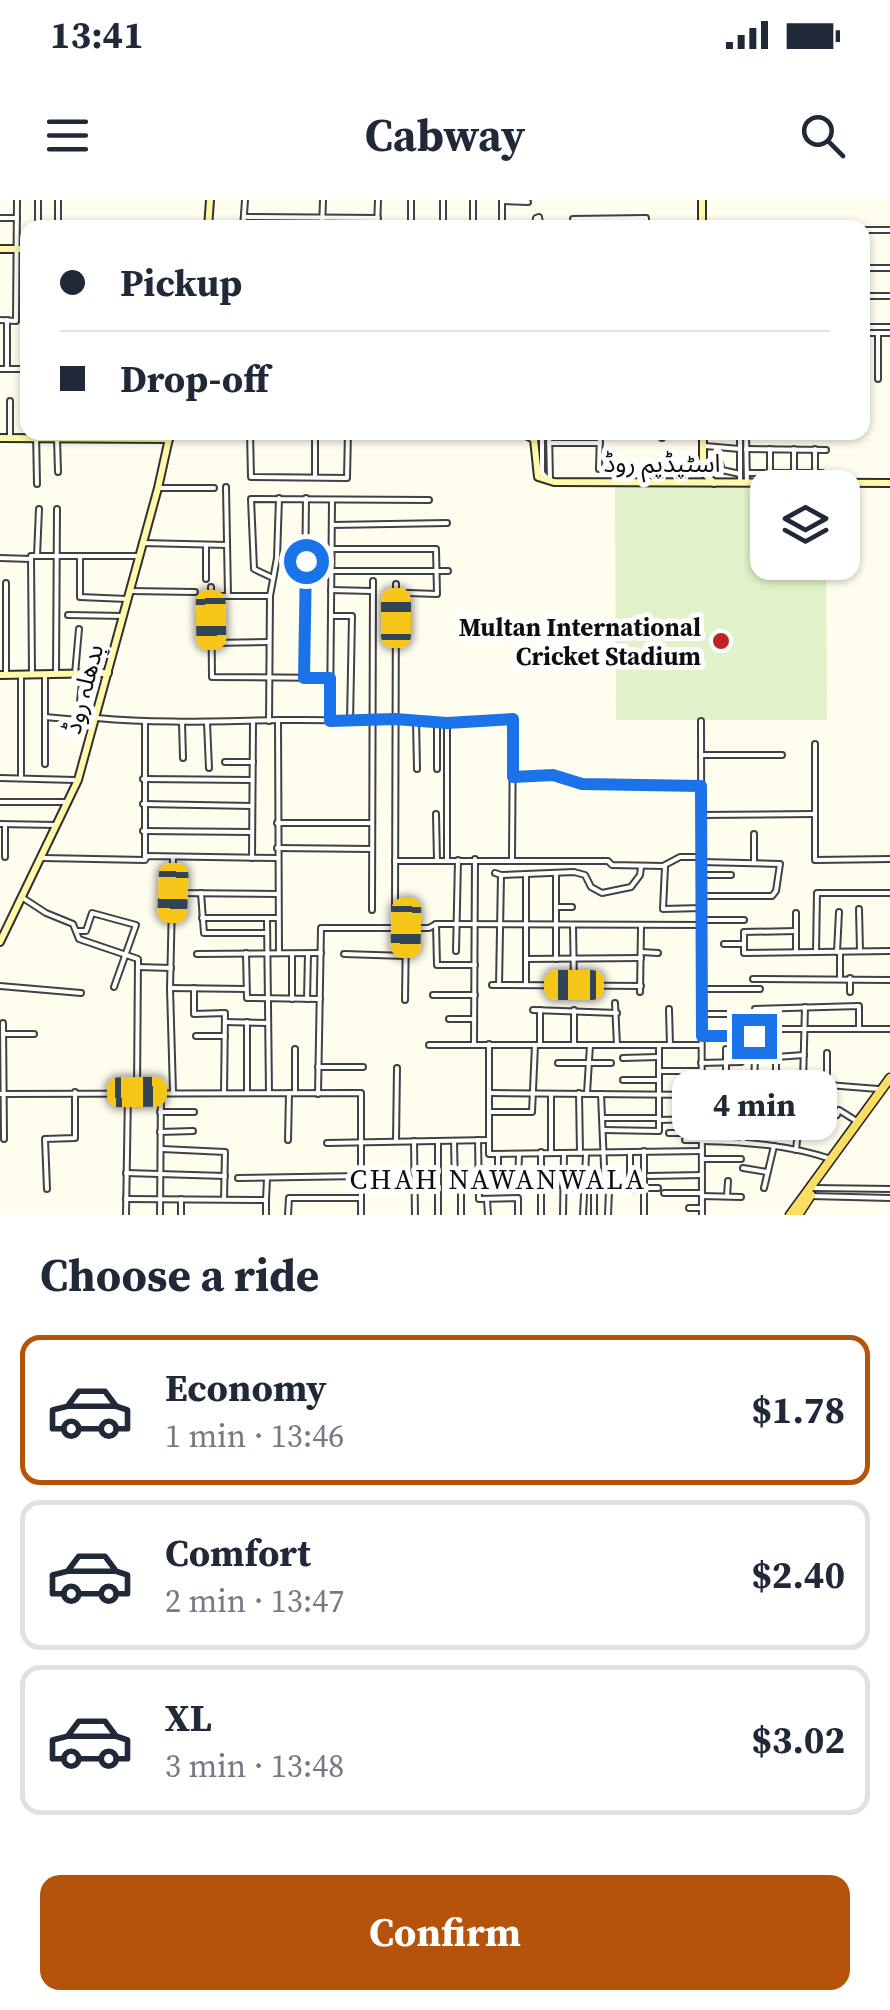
<!DOCTYPE html>
<meta charset="utf-8">
<style>
body{margin:0;font-family:"Source Serif 4","Noto Sans Arabic",serif;background:#f6f6f7;color:#1f2937;height:100vh;display:flex;flex-direction:column;font-size:38px;white-space:nowrap}
*{box-sizing:border-box;margin:0}
p{font-size:32px;color:#747a83}
.icon{flex:none;width:55px;height:55px;fill:none;stroke:currentColor;stroke-width:2;stroke-linecap:round;stroke-linejoin:round}
.map{position:relative;height:1015px;overflow:hidden}
.side{display:flex;flex-direction:column;background:#fff;flex:1}
.side>*{flex:none}
.hud{position:absolute;left:20px;top:20px;width:850px;height:220px;border-radius:20px;box-shadow:0 2px 8px #0004;display:grid;align-content:center;height:220px;padding:0 40px;background:#fff}
.controls{position:absolute;left:750px;top:270px;display:grid;gap:20px}
.controls a{display:grid;place-items:center;width:110px;height:110px;border-radius:20px;background:#fff;box-shadow:0 2px 8px #0004;font-size:50px}
.end{position:absolute;width:45px;height:45px;margin:-22px;border:12px solid #1a73e8;background:#fff;box-shadow:0 0 0 5px #fff}
.from{border-radius:50%}
.bubble{position:absolute;height:70px;border-radius:20px;background:#fff;box-shadow:0 2px 8px #0004;font-size:32px;font-weight:700;line-height:70px;text-align:center}
.car{position:absolute;width:30px;height:60px;margin:-30px -15px;border-radius:12px;box-shadow:0 0 8px 2px #0007;background:linear-gradient(#f5c518 24%,#345 0 40%,#f5c518 0 76%,#345 0 86%,#f5c518 0)}
.hud b{display:flex;align-items:center;gap:35px;height:95px;font-size:38px}
.hud b+b{border-top:2px solid #e0e1e3}
.hud i{width:25px;height:25px;background:#1f2937}
ul{padding:0;list-style:none}
li{display:flex;align-items:center;gap:30px;height:150px;margin:0 20px 15px;padding:0 20px;border:5px solid #e0e1e3;border-radius:20px}
li div{flex:1}
li b{display:block;font-size:38px}
li em{font-style:normal;font-weight:700}
li.selected{border-color:#b45309}
li>.icon{width:90px;height:90px;stroke-width:1.5}
h2{padding:0 40px;font-size:45px;line-height:120px}
.primary-button{display:flex;gap:20px;margin-top:auto;padding:20px 40px}
.primary-button a{flex:1;height:115px;border-radius:20px;background:#b45309;color:#fff;font-size:40px;font-weight:700;line-height:115px;text-align:center}
.status{display:flex;justify-content:space-between;align-items:center;height:70px;padding:0 50px;background:#fff;direction:ltr}
.status svg{height:28px;fill:currentColor}
header{display:flex;justify-content:space-between;align-items:center;height:130px;padding:0 40px;background:#fff;font-size:45px;font-weight:700}
.map>svg:first-child{display:block}
.pitch{fill:#e1f1c9}
.lines{fill:none;stroke-linecap:round;stroke-linejoin:round}
.street-casing{stroke:#414141;stroke-width:8}
.secondary-casing{stroke:#303030;stroke-width:10}
.primary-casing{stroke:#1f1f1f;stroke-width:11}
.street{stroke:#fff;stroke-width:4}
.secondary{stroke:#fffaa9;stroke-width:6}
.primary{stroke:#fadd63;stroke-width:8}
.route{stroke:#1a73e8;stroke-width:12}
.poi-dot{fill:#c02423;stroke:#fff;stroke-width:4}
.labels{text-anchor:middle;dominant-baseline:central;stroke-width:10;stroke-linejoin:round;paint-order:stroke}
.street-label{font-size:25px;fill:#0e0e0e;stroke:#fff}
.poi-label{font-size:25px;font-weight:bold;fill:#0e0e0e;stroke:#fff;text-anchor:end}
.neighbourhood-label{font-size:28px;letter-spacing:2.5px;fill:#0e0e0e;stroke:#fff}
</style>
<div class="status"><b>13:41</b><svg viewBox="0 0 49 12"><path d="M0 12V9h3v3zM5 12V6h3v6zM10 12V3h3v9zM15 12V0h3v12zM26 1h20v11H26zM47 4h2v5h-2z"/></svg></div>
<header><svg class="icon" aria-label="menu" viewBox="0 0 24 24"><path d="M4 6h16M4 12h16M4 18h16"/></svg>Cabway<svg class="icon" aria-label="search" viewBox="0 0 24 24"><circle cx="10" cy="10" r="6"/><path d="M15 15l6 6"/></svg></header>
<div class="map">
<svg width="890" height="1015" viewBox="0 0 890 1015">
<rect width="100%" height="100%" fill="#fffdee"/>
<polygon class="pitch" points="615,287 826,287 768,288 768,362 826,363 827,520 616,520"/>
<g class="lines">
<g class="street-casing">
<g id="street">
<polyline points="58,0 58,28"/>
<polyline points="473,0 473,28"/>
<polyline points="502,1 528,2"/>
<polyline points="245,17 378,18"/>
<polyline points="0,18 17,18"/>
<polyline points="38,28 38,0"/>
<polyline points="243,28 245,0"/>
<polyline points="322,28 323,0"/>
<polyline points="377,28 378,0"/>
<polyline points="411,28 411,0"/>
<polyline points="443,28 443,0"/>
<polyline points="502,28 502,0"/>
<polyline points="535,28 536,18 539,17 541,28"/>
<polyline points="573,28 573,19 646,18 646,28"/>
<polyline points="862,30 890,30"/>
<polyline points="862,68 890,68"/>
<polyline points="862,96 890,96"/>
<polyline points="0,120 16,121 17,0"/>
<polyline points="7,120 7,169"/>
<polyline points="862,127 890,127"/>
<polyline points="862,133 890,133"/>
<polyline points="0,169 28,169"/>
<polyline points="878,179 878,133"/>
<polyline points="36,232 37,284"/>
<polyline points="250,232 251,277 347,278 348,232"/>
<polyline points="542,232 542,273 546,277"/>
<polyline points="549,232 550,280"/>
<polyline points="662,232 662,238"/>
<polyline points="740,232 740,283"/>
<polyline points="746,232 747,283"/>
<polyline points="315,237 315,277"/>
<polyline points="57,238 58,272"/>
<polyline points="10,239 10,201"/>
<polyline points="549,243 600,243"/>
<polyline points="705,246 740,249"/>
<polyline points="716,249 722,270 740,274"/>
<polyline points="746,249 826,250"/>
<polyline points="599,269 600,232"/>
<polyline points="747,273 822,273"/>
<polyline points="770,273 770,249"/>
<polyline points="794,273 794,249"/>
<polyline points="815,273 815,249"/>
<polyline points="226,287 228,396"/>
<polyline points="158,288 214,288"/>
<polyline points="332,325 447,323"/>
<polyline points="142,343 227,345"/>
<polyline points="331,349 436,349 437,394 408,393"/>
<polyline points="37,356 39,309"/>
<polyline points="80,356 80,397 127,399"/>
<polyline points="0,358 31,359"/>
<polyline points="331,371 448,371"/>
<polyline points="273,378 254,369 251,299 429,300"/>
<polyline points="206,379 206,345"/>
<polyline points="211,387 212,477 330,478"/>
<polyline points="331,390 371,391"/>
<polyline points="130,391 195,392"/>
<polyline points="211,396 270,396"/>
<polyline points="68,415 123,416"/>
<polyline points="333,416 352,416 350,522"/>
<polyline points="211,443 269,442"/>
<polyline points="32,474 31,356 138,356"/>
<polyline points="45,474 45,564"/>
<polyline points="56,474 57,309"/>
<polyline points="75,474 79,429"/>
<polyline points="6,475 6,383"/>
<polyline points="304,478 306,298"/>
<polyline points="45,517 78,520 83,474"/>
<path d="M97,518C159,524 220,521 282,520C359,519 436,524 513,519L512,659"/>
<polyline points="278,520 279,753"/>
<polyline points="416,520 417,569"/>
<polyline points="269,521 270,396 277,358 279,298"/>
<polyline points="330,521 332,300"/>
<polyline points="701,521 702,1015"/>
<polyline points="182,523 183,558"/>
<polyline points="207,523 209,568"/>
<polyline points="447,525 447,660"/>
<polyline points="815,544 815,660 890,659"/>
<polyline points="701,555 782,555"/>
<polyline points="225,562 253,562"/>
<polyline points="437,569 437,522"/>
<polyline points="513,577 553,575 582,584 701,586"/>
<polyline points="0,578 75,580"/>
<polyline points="21,578 21,475"/>
<polyline points="143,579 252,580"/>
<polyline points="0,602 65,602"/>
<polyline points="143,604 252,606"/>
<polyline points="436,614 437,661"/>
<polyline points="701,615 814,614"/>
<polyline points="277,623 371,623"/>
<polyline points="0,624 55,625"/>
<polyline points="143,631 252,632"/>
<polyline points="277,648 371,649"/>
<polyline points="5,657 5,625"/>
<polyline points="145,657 145,522"/>
<polyline points="43,658 145,660 147,656 277,658"/>
<polyline points="173,658 170,788 173,892"/>
<polyline points="252,658 253,523"/>
<polyline points="395,661 608,661 612,665 663,666 680,657 701,657"/>
<polyline points="701,662 780,664 776,691 772,696 701,696"/>
<polyline points="754,662 754,634"/>
<polyline points="665,667 663,709 702,708"/>
<polyline points="495,673 501,675 574,672 585,675 591,687 602,693 631,687 640,675 641,667"/>
<polyline points="556,674 556,759"/>
<polyline points="701,675 731,675"/>
<polyline points="173,693 278,694"/>
<polyline points="201,693 204,733 267,733"/>
<polyline points="23,698 46,713 73,724 79,739 138,759 137,892"/>
<polyline points="556,707 572,707"/>
<polyline points="395,709 396,384"/>
<polyline points="859,709 860,751"/>
<polyline points="372,710 373,381"/>
<polyline points="202,718 277,718"/>
<polyline points="267,718 269,893"/>
<polyline points="703,720 744,720"/>
<polyline points="436,724 437,765 475,765"/>
<polyline points="573,725 574,785"/>
<polyline points="77,731 86,731 92,713 136,725 114,787"/>
<polyline points="796,731 744,732 744,753 890,751"/>
<polyline points="724,744 744,744"/>
<polyline points="456,751 458,660"/>
<polyline points="641,752 658,753"/>
<polyline points="796,752 796,713"/>
<polyline points="816,752 817,693 890,693"/>
<polyline points="837,752 839,712"/>
<polyline points="246,753 247,798 320,799"/>
<polyline points="840,753 840,778"/>
<polyline points="197,754 321,753"/>
<polyline points="292,754 292,799"/>
<polyline points="344,754 406,756"/>
<polyline points="526,759 641,758"/>
<polyline points="138,767 171,768"/>
<polyline points="753,779 890,780"/>
<polyline points="492,785 641,786"/>
<polyline points="499,785 501,675"/>
<polyline points="526,785 526,675"/>
<polyline points="0,786 81,793"/>
<polyline points="170,788 246,789"/>
<polyline points="194,788 194,814 225,813 224,893"/>
<polyline points="702,789 760,789"/>
<polyline points="640,792 641,727"/>
<polyline points="850,792 850,778"/>
<polyline points="433,795 475,795"/>
<polyline points="307,799 308,754"/>
<polyline points="405,800 406,728"/>
<polyline points="615,803 617,845"/>
<polyline points="669,809 670,845"/>
<polyline points="755,809 859,806 859,828"/>
<polyline points="533,810 617,813"/>
<polyline points="540,810 540,844"/>
<polyline points="574,810 574,844"/>
<polyline points="702,814 746,814"/>
<polyline points="449,819 474,819"/>
<polyline points="225,822 268,823"/>
<polyline points="247,822 247,893"/>
<polyline points="3,823 4,939"/>
<polyline points="761,829 890,829"/>
<polyline points="3,834 34,834"/>
<polyline points="196,836 225,836"/>
<polyline points="703,836 753,836"/>
<polyline points="474,844 475,659"/>
<polyline points="489,844 489,954 702,951"/>
<polyline points="429,845 701,845"/>
<polyline points="659,845 659,871 699,871"/>
<polyline points="726,849 726,887"/>
<polyline points="827,853 827,884"/>
<polyline points="755,855 754,889 801,888"/>
<polyline points="623,858 658,857"/>
<polyline points="558,863 587,863"/>
<polyline points="590,863 611,863"/>
<polyline points="701,863 741,862"/>
<polyline points="318,867 363,867"/>
<polyline points="623,880 659,880"/>
<polyline points="803,883 878,889"/>
<polyline points="726,884 737,884"/>
<polyline points="776,889 776,857 804,855"/>
<polyline points="295,893 295,849"/>
<polyline points="491,893 701,895"/>
<polyline points="579,893 580,953"/>
<polyline points="587,893 590,845"/>
<polyline points="0,894 361,893 361,1015"/>
<polyline points="318,894 321,728 429,728 436,724 454,724 702,725"/>
<polyline points="551,894 551,953"/>
<polyline points="601,894 605,989"/>
<polyline points="160,912 194,912"/>
<polyline points="489,912 532,912 535,845"/>
<polyline points="711,912 780,911 779,926 800,931"/>
<polyline points="743,912 743,942"/>
<polyline points="837,915 839,910 858,922"/>
<polyline points="604,918 659,918"/>
<polyline points="659,920 699,919"/>
<polyline points="702,924 722,924"/>
<polyline points="603,930 659,931 659,871"/>
<polyline points="160,932 193,931"/>
<polyline points="669,933 699,933"/>
<polyline points="288,940 289,893"/>
<polyline points="478,940 479,999 518,998 518,1015"/>
<polyline points="685,940 700,940"/>
<polyline points="396,941 397,868"/>
<polyline points="414,941 415,1015"/>
<polyline points="454,941 455,988 461,988 461,1015"/>
<path d="M703,941C747,942 789,945 831,959"/>
<polyline points="327,943 489,940"/>
<polyline points="162,949 225,952 224,999"/>
<polyline points="796,950 803,883 805,807"/>
<polyline points="644,951 644,1015"/>
<polyline points="630,954 630,989"/>
<polyline points="702,959 741,959"/>
<polyline points="743,968 767,972"/>
<polyline points="126,973 225,976"/>
<polyline points="649,976 702,975"/>
<polyline points="238,978 361,976"/>
<polyline points="518,984 519,954"/>
<polyline points="498,987 498,954"/>
<polyline points="563,987 644,990"/>
<polyline points="644,988 658,988"/>
<polyline points="764,988 774,946"/>
<polyline points="813,988 890,989"/>
<polyline points="47,989 45,939 75,938 75,892"/>
<polyline points="664,993 702,993"/>
<polyline points="702,996 741,997"/>
<polyline points="727,996 728,981"/>
<polyline points="810,996 890,998"/>
<polyline points="126,999 266,1000 266,1015"/>
<polyline points="266,999 267,979"/>
<polyline points="487,1000 488,1015"/>
<polyline points="689,1008 702,1008"/>
<polyline points="126,1015 128,893"/>
<polyline points="160,1015 161,892"/>
<polyline points="181,1015 181,999"/>
<polyline points="288,1015 289,998 361,998"/>
<polyline points="438,1015 438,941"/>
<polyline points="541,1015 541,952"/>
<polyline points="563,1015 564,954"/>
<polyline points="583,1015 586,955"/>
<polyline points="594,1015 594,990"/>
<polyline points="608,1015 609,990"/>
</g>
</g>
<g class="secondary-casing">
<g id="secondary">
<polyline points="702,0 702,28"/>
<polyline points="208,28 210,0"/>
<polyline points="0,49 28,49"/>
<polyline points="703,232 703,272 714,283"/>
<polyline points="169,234 526,235 534,239 538,277 554,282 890,283"/>
<polyline points="0,238 169,239"/>
<polyline points="0,475 108,473"/>
<polyline points="0,742 78,580 158,288 170,234"/>
</g>
</g>
<g class="primary-casing">
<g id="primary">
<polyline points="790,1015 890,878"/>
<polyline points="798,1015 811,995"/>
</g>
</g>
<use href="#street" class="street"/>
<use href="#secondary" class="secondary"/>
<use href="#primary" class="primary"/>
</g>
<g class="lines">
<polyline class="route" points="306,361 304,478 330,478 330,521 395,519 447,523 513,519 513,577 553,575 582,584 701,586 702,836 754,836"/>
</g>
<circle class="poi-dot" cx="721" cy="441" r="10"/>
<g class="labels">
<g class="street-label">
<text x="662" y="263">اسٹیڈیم روڈ</text>
<text transform="translate(83 489) rotate(-75)">بدھلہ روڈ</text>
</g>
<g class="poi-label">
<text x="701" y="427">Multan International<tspan x="701" dy="29">Cricket Stadium</tspan></text>
</g>
<g class="neighbourhood-label">
<text x="498" y="979">CHAH NAWANWALA</text>
</g>
</g>
</svg>
<div class="controls">
<a><svg class="icon" aria-label="layers" viewBox="0 0 24 24"><path d="M12 4l9 5-9 5-9-5zM3 14l9 5 9-5"/></svg></a>
</div>
<i class="end from" style="left:306px;top:361px"></i>
<i class="end" style="left:754px;top:836px"></i>
<div class="bubble" style="left:672px;top:870px;width:165px">4 min</div>
<i class="car" style="left:396px;top:418px;rotate:0deg"></i>
<i class="car" style="left:211px;top:420px;rotate:179deg"></i>
<i class="car" style="left:173px;top:693px;rotate:182deg"></i>
<i class="car" style="left:406px;top:728px;rotate:181deg"></i>
<i class="car" style="left:574px;top:785px;rotate:270deg"></i>
<i class="car" style="left:137px;top:892px;rotate:89deg"></i>
<div class="hud">
<b><i class="from"></i>Pickup</b>
<b><i></i>Drop-off</b>
</div>
</div>
<section class="side">
<h2>Choose a ride</h2>
<ul>
<li class="selected"><svg class="icon" aria-label="car" viewBox="0 0 24 24"><path d="M5 17H2v-5l4-1 3-4h7l3 4 3 1v5h-3M9 17h6M6 11h13"/><circle cx="7" cy="17" r="2"/><circle cx="17" cy="17" r="2"/></svg><div><b>Economy</b><p>1 min · 13:46</p></div><em>$1.78</em></li>
<li><svg class="icon" aria-label="car" viewBox="0 0 24 24"><path d="M5 17H2v-5l4-1 3-4h7l3 4 3 1v5h-3M9 17h6M6 11h13"/><circle cx="7" cy="17" r="2"/><circle cx="17" cy="17" r="2"/></svg><div><b>Comfort</b><p>2 min · 13:47</p></div><em>$2.40</em></li>
<li><svg class="icon" aria-label="car" viewBox="0 0 24 24"><path d="M5 17H2v-5l4-1 3-4h7l3 4 3 1v5h-3M9 17h6M6 11h13"/><circle cx="7" cy="17" r="2"/><circle cx="17" cy="17" r="2"/></svg><div><b>XL</b><p>3 min · 13:48</p></div><em>$3.02</em></li>
</ul>
<div class="primary-button"><a>Confirm</a></div>
</section>
